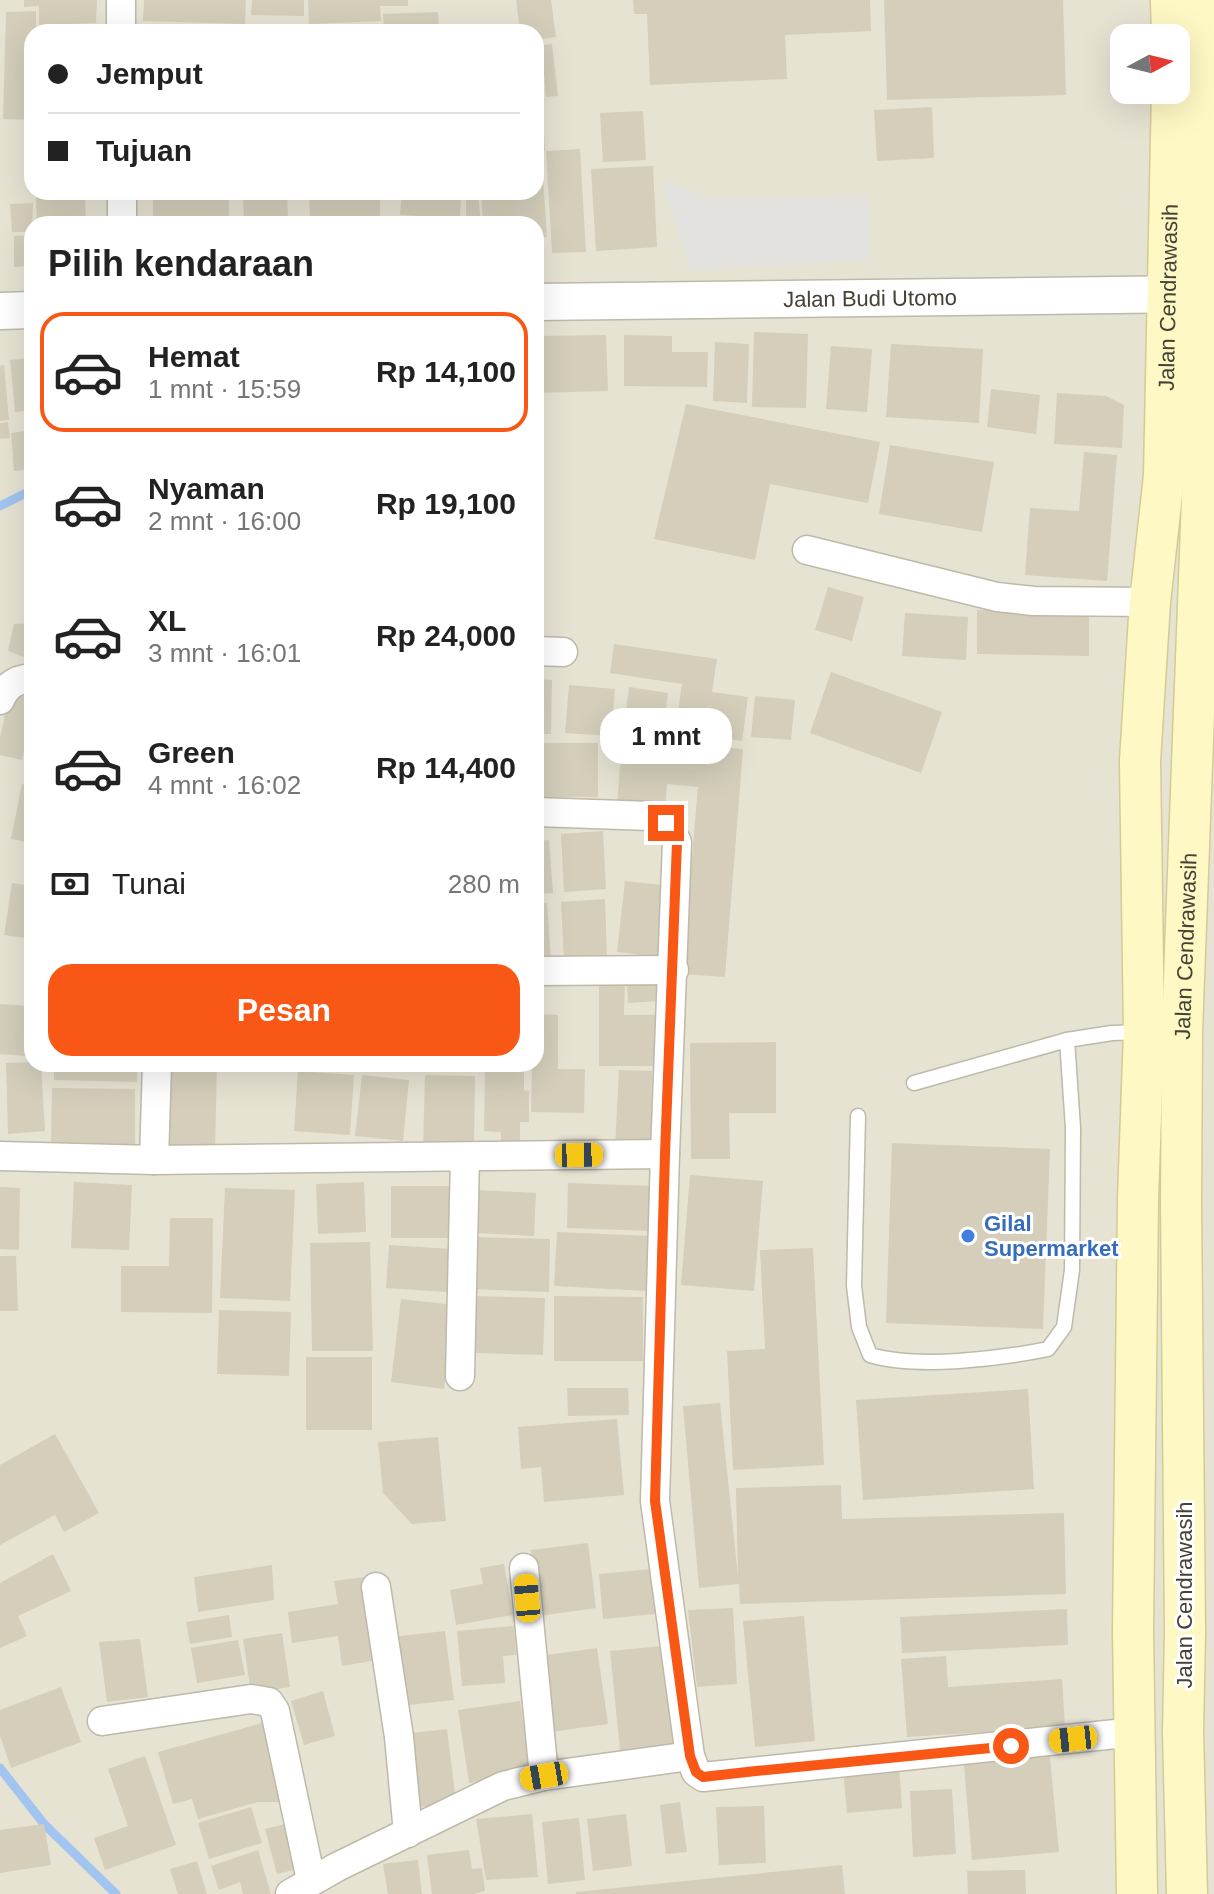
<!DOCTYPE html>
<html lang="id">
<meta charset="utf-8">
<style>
body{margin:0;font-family:Helvetica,sans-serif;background:#f6f6f6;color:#222;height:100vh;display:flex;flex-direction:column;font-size:30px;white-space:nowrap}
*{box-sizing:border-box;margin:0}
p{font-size:26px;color:#767676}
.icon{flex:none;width:44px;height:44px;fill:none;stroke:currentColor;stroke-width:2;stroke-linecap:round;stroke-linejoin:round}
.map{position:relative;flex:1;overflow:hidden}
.drawer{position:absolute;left:24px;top:216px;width:520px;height:856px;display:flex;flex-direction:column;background:#fff;border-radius:24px;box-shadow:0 8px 32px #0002}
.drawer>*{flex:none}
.guide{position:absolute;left:24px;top:24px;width:520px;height:176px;border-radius:24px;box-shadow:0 8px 32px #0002;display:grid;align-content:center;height:176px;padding:0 24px;background:#fff}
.needle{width:52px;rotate:83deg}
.controls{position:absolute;left:1110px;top:24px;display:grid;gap:16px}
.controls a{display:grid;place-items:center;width:80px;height:80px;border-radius:16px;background:#fff;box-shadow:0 8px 32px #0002;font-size:40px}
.end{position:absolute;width:36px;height:36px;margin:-18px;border:10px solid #f95716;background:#fff;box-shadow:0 0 0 4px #fff}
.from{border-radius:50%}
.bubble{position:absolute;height:56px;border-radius:24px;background:#fff;box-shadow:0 8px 32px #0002;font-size:26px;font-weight:600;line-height:56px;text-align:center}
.car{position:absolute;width:24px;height:48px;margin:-24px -12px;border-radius:10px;box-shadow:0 0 6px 2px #0007;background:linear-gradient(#f5c518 24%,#345 0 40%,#f5c518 0 76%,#345 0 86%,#f5c518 0)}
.guide b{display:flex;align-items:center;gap:28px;height:76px;font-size:30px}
.guide b+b{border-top:2px solid #e0e0e0}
.guide i{width:20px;height:20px;background:#222}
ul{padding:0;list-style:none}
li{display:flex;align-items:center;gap:24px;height:120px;margin:0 16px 12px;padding:0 8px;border:4px solid transparent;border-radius:24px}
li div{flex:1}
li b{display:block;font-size:30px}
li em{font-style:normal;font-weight:600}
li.on{border-color:#f95716}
li>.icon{width:72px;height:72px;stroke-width:1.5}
h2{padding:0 24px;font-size:36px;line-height:96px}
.pay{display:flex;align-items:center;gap:20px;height:88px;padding:0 24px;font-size:30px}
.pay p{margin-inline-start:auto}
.button{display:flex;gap:16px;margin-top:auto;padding:16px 24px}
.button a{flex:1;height:92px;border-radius:24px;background:#f95716;color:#fff;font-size:32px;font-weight:600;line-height:92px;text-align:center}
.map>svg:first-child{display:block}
.residential{fill:#e7e3d3;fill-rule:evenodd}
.parking{fill:#e3e2de}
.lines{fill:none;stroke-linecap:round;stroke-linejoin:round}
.stream{stroke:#a1c5f0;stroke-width:9}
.building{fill:#d4cebb}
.service-casing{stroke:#beb9a8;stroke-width:17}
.minor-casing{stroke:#beb9a8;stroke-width:31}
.tertiary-casing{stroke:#beb9a8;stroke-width:39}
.secondary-casing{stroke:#d3cb95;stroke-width:43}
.service{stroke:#fff;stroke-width:14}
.minor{stroke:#fff;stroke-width:28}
.tertiary{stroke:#fff;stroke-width:36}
.secondary{stroke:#fef8c4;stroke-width:40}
.route{stroke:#f95716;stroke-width:10}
.shop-dot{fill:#3f7fe0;stroke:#fff;stroke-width:3}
.labels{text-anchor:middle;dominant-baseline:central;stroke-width:6;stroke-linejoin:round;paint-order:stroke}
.street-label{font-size:22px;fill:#454135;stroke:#fff}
.shop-label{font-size:22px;font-weight:bold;fill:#366cbe;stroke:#fff;text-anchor:start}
</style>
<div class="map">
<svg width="1214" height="1894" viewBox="0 0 1214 1894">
<rect width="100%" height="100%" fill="#f3f0e5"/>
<path class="residential" d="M0,0H1214V1894H0ZM32,32H536V192H32ZM1124,38H1176V90H1124ZM32,224H536V1064H32Z"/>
<polygon class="parking" points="661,179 711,199 868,196 870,260 690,270"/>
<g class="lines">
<g class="stream">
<polyline points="0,506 32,490"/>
<polyline points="0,1768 44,1824 116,1894"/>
</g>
</g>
<g class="building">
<polygon points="24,0 97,0 96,23 39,25 39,6 24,7"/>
<polygon points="144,0 246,0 245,24 143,21"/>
<polygon points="252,0 304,0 304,16 251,15"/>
<polygon points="308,0 408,0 408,6 380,6 381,21 309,24"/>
<polygon points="516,0 551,0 556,37 536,40 536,32 520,32"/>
<polygon points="633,0 870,0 871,31 785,35 787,79 650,85 647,14 634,14"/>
<polygon points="884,0 1063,0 1066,95 887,100"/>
<polygon points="36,11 36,27 88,25 87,32 32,32 32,120 3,119 6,12"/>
<polygon points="438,12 439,32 384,32 383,14"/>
<polygon points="343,25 344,32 312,32 312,27"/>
<polygon points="552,44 558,96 546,97 544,73 536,74 536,46"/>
<polygon points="536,77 541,77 545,151 536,152"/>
<polygon points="932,107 934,158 877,161 874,110"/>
<polygon points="643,111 646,160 603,162 600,113"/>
<polygon points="580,149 586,252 552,253 546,151"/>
<polygon points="542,161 547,237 536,238 536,224 483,224 481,192 536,192 536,162"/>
<polygon points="653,166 657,247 596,251 591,169"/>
<polygon points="153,192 229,192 229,223 153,224"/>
<polygon points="243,192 287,192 288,220 244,221"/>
<polygon points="309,192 380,192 380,218 310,219"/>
<polygon points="402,192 461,192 460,218 400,215"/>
<polygon points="466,192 478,192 481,224 460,224 460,222 466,221"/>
<polygon points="85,195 86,224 37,224 36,196"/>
<polygon points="33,203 32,232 12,232 10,204"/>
<polygon points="32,235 32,266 14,267 14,236"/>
<polygon points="754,332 808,334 806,408 752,407"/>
<polygon points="606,335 608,391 536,393 536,336"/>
<polygon points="624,335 672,336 672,352 708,352 707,387 624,386"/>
<polygon points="715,342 749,344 747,403 713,401"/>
<polygon points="891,344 983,349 979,423 886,417"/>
<polygon points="831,346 872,349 867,412 826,409"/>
<polygon points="32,358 32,410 15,412 10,360"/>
<polygon points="4,365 9,420 0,421 0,366"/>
<polygon points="991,389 1040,395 1036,434 987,427"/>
<polygon points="1057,393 1106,396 1124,405 1122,448 1054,444"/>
<polygon points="686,404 880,442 868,503 770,484 755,560 654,539"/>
<polygon points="8,422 10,438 0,439 0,423"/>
<polygon points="32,430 32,469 14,471 11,433"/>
<polygon points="890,445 994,462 982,532 879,514"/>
<polygon points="1084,452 1117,455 1107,581 1025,575 1030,508 1079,511"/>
<polygon points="828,587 864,597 852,641 815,630"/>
<polygon points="977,610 1089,611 1089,656 977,654"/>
<polygon points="905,613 968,617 966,660 902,656"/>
<polygon points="32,623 32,660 8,651 14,624"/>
<polygon points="614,644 717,659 712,692 748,697 742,741 675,731 682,684 610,673"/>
<polygon points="831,672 942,712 921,773 810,733"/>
<polygon points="536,679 552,680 551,734 536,734"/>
<polygon points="569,685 615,689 611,736 565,733"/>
<polygon points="629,687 668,693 662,737 623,734"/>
<polygon points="10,693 32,698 32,716 22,760 0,755 0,737"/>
<polygon points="755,696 795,700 791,740 751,737"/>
<polygon points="622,740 743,749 725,977 682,974 698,787 667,784 665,810 617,805"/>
<rect x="536" y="743" width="62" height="54"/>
<polygon points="31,746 32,746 32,776 25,774"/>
<polygon points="22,784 32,787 32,843 11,839"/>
<polygon points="603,831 606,889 564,892 561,834"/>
<polygon points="549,840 553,893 536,894 536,841"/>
<polygon points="625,881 663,885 659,957 617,952"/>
<polygon points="12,883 32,886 32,939 4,935"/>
<polygon points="605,899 607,958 564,959 561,902"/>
<polygon points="547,903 551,960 536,961 536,904"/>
<polygon points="625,979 624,1015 661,1015 661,1066 599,1066 599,980"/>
<polygon points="656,983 658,1001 628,1003 627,985"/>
<polygon points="0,1004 29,1006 25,1056 0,1054"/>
<polygon points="536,1014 558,1015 558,1069 585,1069 584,1113 531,1112 532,1064 536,1064"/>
<polygon points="776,1042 776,1113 729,1113 730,1159 691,1159 690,1043"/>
<polygon points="32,1062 32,1064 41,1064 45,1131 8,1134 6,1063"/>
<polygon points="54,1064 137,1064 137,1082 54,1080"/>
<polygon points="165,1064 217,1064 215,1151 162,1149"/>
<polygon points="485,1069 524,1070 524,1090 529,1091 529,1122 520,1122 520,1142 501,1142 501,1132 484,1131"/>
<polygon points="619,1070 652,1071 651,1148 615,1148"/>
<polygon points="298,1071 354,1075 350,1135 294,1131"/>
<polygon points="362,1075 409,1080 403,1141 355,1136"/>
<polygon points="425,1075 475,1076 474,1150 423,1149"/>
<polygon points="52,1088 135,1089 135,1146 51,1145"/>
<polygon points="892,1143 1050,1149 1043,1329 886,1323"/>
<polygon points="690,1175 763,1181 754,1291 681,1285"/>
<polygon points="74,1182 132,1185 129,1250 71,1248"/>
<polygon points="364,1182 366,1232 318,1234 316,1184"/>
<polygon points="568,1183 653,1186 652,1231 567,1228"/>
<rect x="391" y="1186" width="60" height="52"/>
<polygon points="0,1187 20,1188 19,1250 0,1249"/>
<polygon points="225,1188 295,1190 290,1301 220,1298"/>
<polygon points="478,1190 536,1193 534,1236 477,1233"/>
<polygon points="170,1218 213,1218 212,1313 121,1312 121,1266 169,1266"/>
<polygon points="557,1232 649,1236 647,1291 554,1286"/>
<polygon points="472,1237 550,1239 549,1292 471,1289"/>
<polygon points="370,1242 373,1351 312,1351 310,1243"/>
<polygon points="389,1245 451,1249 447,1292 386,1288"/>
<polygon points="813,1248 824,1465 733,1470 727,1351 765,1349 760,1250"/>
<polygon points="0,1256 16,1256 18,1311 0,1311"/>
<polygon points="474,1296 545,1298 543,1355 472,1353"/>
<polygon points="554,1296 643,1297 643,1361 554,1361"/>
<polygon points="401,1299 454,1305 444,1389 391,1382"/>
<polygon points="219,1310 291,1312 289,1376 217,1374"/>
<rect x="306" y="1357" width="66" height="73"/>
<polygon points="567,1388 628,1388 629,1415 568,1416"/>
<polygon points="1028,1389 1034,1489 863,1500 856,1400"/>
<polygon points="720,1403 738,1577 736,1488 841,1485 842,1519 1064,1513 1066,1594 740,1604 739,1584 699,1588 683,1406"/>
<polygon points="617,1419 624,1495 544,1502 541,1467 521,1469 518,1427"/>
<polygon points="55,1434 99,1513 64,1532 55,1515 0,1545 0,1465"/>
<polygon points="438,1437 446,1521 412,1524 383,1493 378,1442"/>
<polygon points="588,1543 596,1608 539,1616 531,1550"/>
<polygon points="53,1554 71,1591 18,1616 27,1636 0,1648 0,1583"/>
<polygon points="504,1564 513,1615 456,1625 450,1590 483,1584 480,1568"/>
<polygon points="272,1565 274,1600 198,1612 194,1577"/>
<polygon points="652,1569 656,1614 603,1619 599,1574"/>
<polygon points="371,1576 383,1659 342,1666 338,1636 292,1643 288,1612 338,1604 334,1581"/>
<polygon points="733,1608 737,1684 697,1687 688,1610"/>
<polygon points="1067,1609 1068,1645 902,1653 900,1617"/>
<polygon points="229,1615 232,1637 190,1644 186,1622"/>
<polygon points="804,1616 815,1741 755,1747 743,1621"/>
<polygon points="514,1626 516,1655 503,1656 505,1683 462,1686 457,1631"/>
<polygon points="445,1631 454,1700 400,1706 391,1637"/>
<polygon points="282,1633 290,1687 251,1693 243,1639"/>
<polygon points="140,1639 148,1697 107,1702 99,1642"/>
<polygon points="238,1640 245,1675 197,1683 191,1648"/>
<polygon points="663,1646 673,1745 620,1750 610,1651"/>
<polygon points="597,1648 608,1724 550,1732 540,1656"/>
<polygon points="946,1656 948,1687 1062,1679 1065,1727 907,1737 901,1659"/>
<polygon points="61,1687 81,1742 11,1768 0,1736 0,1710"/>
<polygon points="323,1691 335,1736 304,1745 291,1701"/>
<polygon points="520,1701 531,1774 469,1783 458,1710"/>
<polygon points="266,1722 288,1802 258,1802 198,1819 192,1799 173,1804 158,1752"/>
<polygon points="447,1729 456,1802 420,1807 411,1733"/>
<polygon points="1049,1747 1059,1852 972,1860 963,1754"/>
<polygon points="145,1756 176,1845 105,1870 94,1838 128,1826 108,1769"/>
<polygon points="899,1765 902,1808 847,1813 843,1769"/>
<polygon points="952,1789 956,1854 913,1857 910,1791"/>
<polygon points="680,1802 687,1852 666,1854 660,1805"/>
<polygon points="764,1806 766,1863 719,1865 716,1807"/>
<polygon points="251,1807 262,1843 209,1859 198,1823"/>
<polygon points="532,1814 538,1877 486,1880 476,1819"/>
<polygon points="626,1814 632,1866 593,1871 587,1819"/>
<polygon points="579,1818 585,1880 548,1884 542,1822"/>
<polygon points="289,1823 302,1868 277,1874 265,1829"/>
<polygon points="44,1824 51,1865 0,1873 0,1830"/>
<polygon points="258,1850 271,1894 243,1894 240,1882 219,1890 211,1866"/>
<polygon points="469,1850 472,1869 482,1868 485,1891 474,1894 432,1894 427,1855"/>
<polygon points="418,1860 422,1894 388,1894 383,1864"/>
<polygon points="197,1861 207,1894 178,1894 170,1869"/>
<polygon points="842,1865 845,1894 576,1894 576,1892"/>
<polygon points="1025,1870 1026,1894 968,1894 967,1871"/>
</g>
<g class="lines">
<g class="service-casing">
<g id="service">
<polyline points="914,1083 1067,1040"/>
<path d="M858,1116L854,1286L859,1327L870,1355C918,1369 999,1359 1048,1349L1064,1327L1072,1270L1073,1128L1067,1040L1112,1033L1142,1032"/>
</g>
</g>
<g class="minor-casing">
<g id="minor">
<polyline points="121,0 121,32"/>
<polyline points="122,192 122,224"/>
<polyline points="807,550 997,597 1034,601 1150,602"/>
<polyline points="536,651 563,652"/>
<path d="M0,700C6,685 17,679 32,678"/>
<polyline points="536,812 651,816 666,823 677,842 665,1154"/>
<polyline points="536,971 674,970"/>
<polyline points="157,1064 154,1160 665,1154 655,1501 690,1756 696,1772 703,1777 1135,1732"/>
<polyline points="0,1156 154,1160"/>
<polyline points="460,1376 465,1157"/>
<polyline points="524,1568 544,1776"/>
<polyline points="376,1587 399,1737 408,1833"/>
<polyline points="102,1721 251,1699 269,1702 275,1711 311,1880"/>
<polyline points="290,1894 337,1867 503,1786 544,1776 690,1756"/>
</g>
</g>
<g class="tertiary-casing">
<g id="tertiary">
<path id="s1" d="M536,302L1194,294"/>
<polyline points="0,311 32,310"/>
</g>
</g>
<g class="secondary-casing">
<g id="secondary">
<polyline points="1171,0 1172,38"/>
<path id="s2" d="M1137,1894L1133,1631L1138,1198L1144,1032L1140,761L1150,602L1164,476L1172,90"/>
<path id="s3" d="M1187,1894L1183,1732L1185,1632L1181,1203L1182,1032L1203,472L1207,0"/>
</g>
</g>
<use href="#service" class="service"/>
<use href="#minor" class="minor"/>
<use href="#tertiary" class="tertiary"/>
<use href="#secondary" class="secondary"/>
</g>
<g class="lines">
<polyline class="route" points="666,823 677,842 665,1154 655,1501 690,1756 696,1772 703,1777 756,1771 1011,1746"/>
</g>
<circle class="shop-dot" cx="968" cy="1236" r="8"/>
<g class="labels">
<g class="street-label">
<text stroke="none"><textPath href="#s2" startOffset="1598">Jalan Cendrawasih</textPath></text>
<text stroke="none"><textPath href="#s1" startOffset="334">Jalan Budi Utomo</textPath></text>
<text stroke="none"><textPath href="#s3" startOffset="948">Jalan Cendrawasih</textPath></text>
<text transform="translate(1184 1595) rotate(-90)">Jalan Cendrawasih</text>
</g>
<g class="shop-label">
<text x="984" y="1223">Gilal<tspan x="984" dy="25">Supermarket</tspan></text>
</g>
</g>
</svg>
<div class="controls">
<a><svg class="needle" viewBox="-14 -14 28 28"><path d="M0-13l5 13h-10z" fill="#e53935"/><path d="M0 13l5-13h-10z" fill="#767676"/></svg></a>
</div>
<i class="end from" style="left:1011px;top:1746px"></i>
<i class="end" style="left:666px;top:823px"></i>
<div class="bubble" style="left:600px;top:708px;width:132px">1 mnt</div>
<i class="car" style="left:579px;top:1155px;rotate:89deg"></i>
<i class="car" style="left:527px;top:1598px;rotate:355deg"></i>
<i class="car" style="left:1073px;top:1739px;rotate:264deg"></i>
<i class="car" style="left:544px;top:1776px;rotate:260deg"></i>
<div class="guide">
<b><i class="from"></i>Jemput</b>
<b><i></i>Tujuan</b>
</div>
<section class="drawer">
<h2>Pilih kendaraan</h2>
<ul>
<li class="on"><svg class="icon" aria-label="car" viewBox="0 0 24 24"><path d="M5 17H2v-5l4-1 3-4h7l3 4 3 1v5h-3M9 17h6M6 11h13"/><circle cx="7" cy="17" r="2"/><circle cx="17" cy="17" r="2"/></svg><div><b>Hemat</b><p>1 mnt · 15:59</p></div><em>Rp 14,100</em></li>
<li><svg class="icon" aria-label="car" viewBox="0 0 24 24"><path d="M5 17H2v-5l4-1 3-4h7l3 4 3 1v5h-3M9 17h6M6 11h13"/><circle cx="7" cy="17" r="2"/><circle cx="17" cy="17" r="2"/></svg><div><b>Nyaman</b><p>2 mnt · 16:00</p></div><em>Rp 19,100</em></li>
<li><svg class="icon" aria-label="car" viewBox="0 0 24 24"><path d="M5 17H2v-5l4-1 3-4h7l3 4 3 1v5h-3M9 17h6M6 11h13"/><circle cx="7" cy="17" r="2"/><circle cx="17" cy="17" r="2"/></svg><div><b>XL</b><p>3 mnt · 16:01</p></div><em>Rp 24,000</em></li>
<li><svg class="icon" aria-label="car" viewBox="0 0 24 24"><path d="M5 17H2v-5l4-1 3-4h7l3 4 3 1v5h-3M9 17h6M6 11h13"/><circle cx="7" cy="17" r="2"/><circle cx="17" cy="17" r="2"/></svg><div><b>Green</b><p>4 mnt · 16:02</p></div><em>Rp 14,400</em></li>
</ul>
<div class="pay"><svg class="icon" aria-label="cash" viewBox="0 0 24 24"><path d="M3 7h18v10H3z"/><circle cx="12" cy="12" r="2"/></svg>Tunai<p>280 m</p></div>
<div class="button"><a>Pesan</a></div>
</section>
</div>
